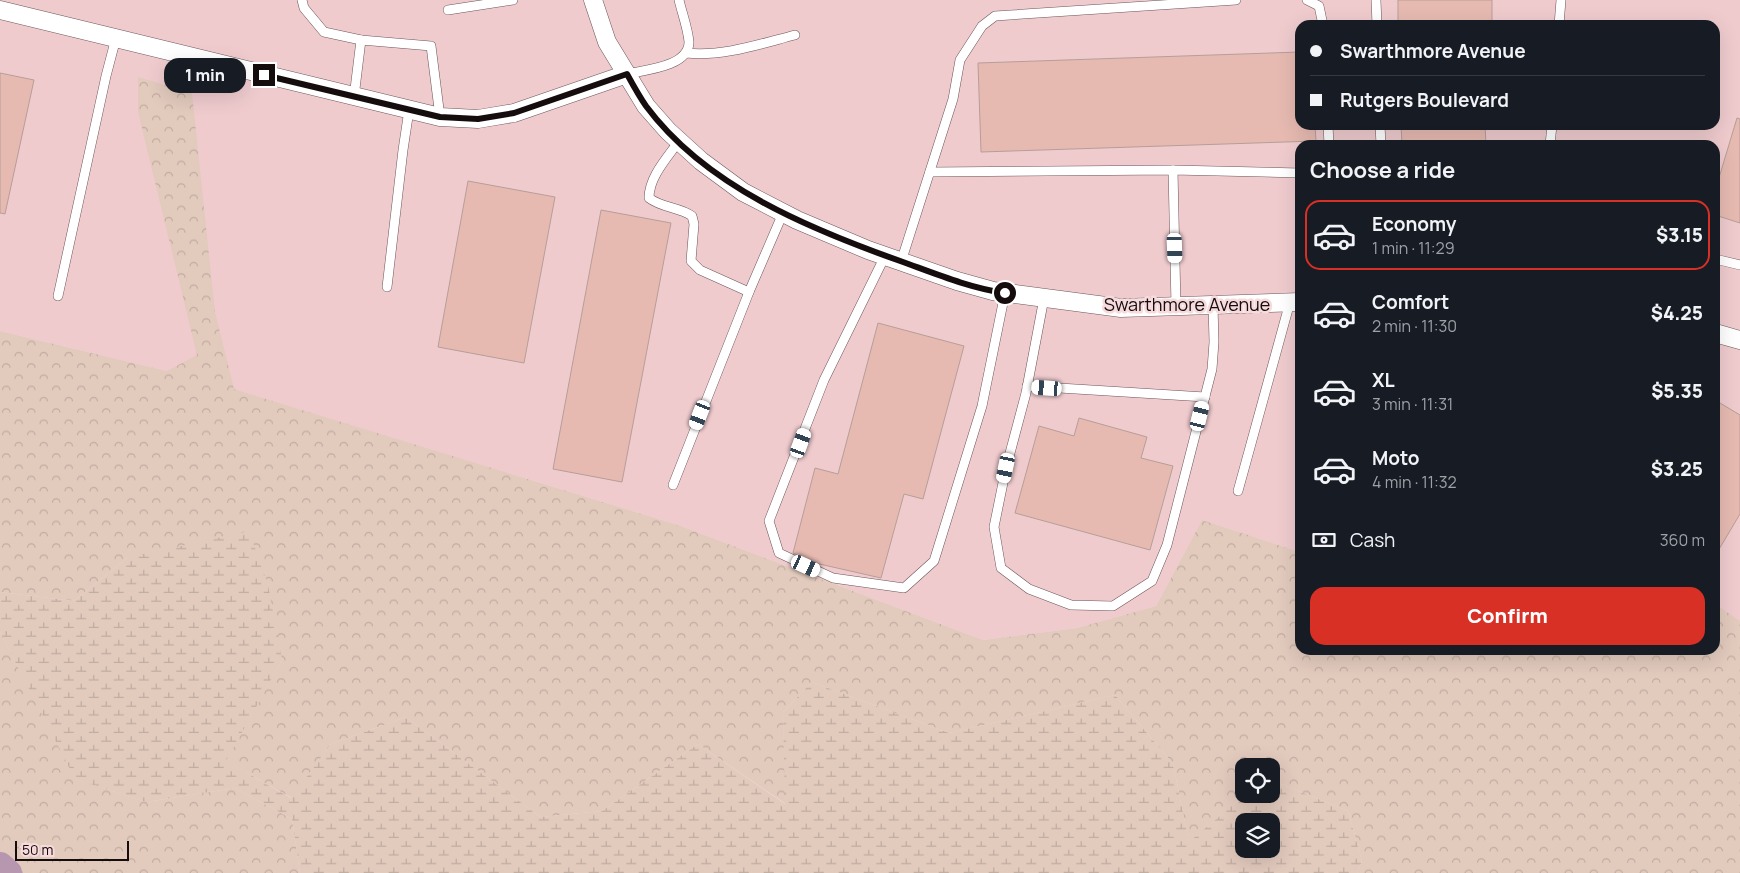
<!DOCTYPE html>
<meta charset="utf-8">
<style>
body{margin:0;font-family:Manrope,sans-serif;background:#242831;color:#f1f3f6;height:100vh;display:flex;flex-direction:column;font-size:19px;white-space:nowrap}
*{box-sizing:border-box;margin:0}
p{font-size:16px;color:#9ea1a6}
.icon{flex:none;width:28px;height:28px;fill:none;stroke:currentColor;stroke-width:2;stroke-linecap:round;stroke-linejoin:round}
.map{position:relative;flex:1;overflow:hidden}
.drawer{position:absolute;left:1295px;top:140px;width:425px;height:515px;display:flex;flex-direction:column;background:#171b24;border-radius:15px;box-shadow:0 5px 20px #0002}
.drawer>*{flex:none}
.hud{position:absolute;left:1295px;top:20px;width:425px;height:110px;border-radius:15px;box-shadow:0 5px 20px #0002;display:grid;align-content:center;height:110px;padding:0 15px;background:#171b24}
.buttons{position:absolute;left:1235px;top:758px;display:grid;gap:10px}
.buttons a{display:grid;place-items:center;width:45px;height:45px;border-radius:10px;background:#171b24;box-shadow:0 5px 20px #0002;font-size:25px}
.scale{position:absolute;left:15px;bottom:12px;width:114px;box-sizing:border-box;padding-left:5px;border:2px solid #150c0d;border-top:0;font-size:14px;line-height:18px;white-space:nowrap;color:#150c0d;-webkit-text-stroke:4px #f6dadc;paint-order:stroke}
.end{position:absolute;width:22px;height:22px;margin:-11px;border:6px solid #150c0d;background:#fff;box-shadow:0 0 0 2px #fff}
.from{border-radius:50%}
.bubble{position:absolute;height:35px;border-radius:15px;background:#171b24;box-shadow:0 5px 20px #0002;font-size:16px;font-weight:800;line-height:35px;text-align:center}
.car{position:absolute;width:15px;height:30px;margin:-15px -8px;border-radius:6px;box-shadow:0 0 4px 1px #0007;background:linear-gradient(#fff 24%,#345 0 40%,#fff 0 76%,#345 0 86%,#fff 0)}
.hud b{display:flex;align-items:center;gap:18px;height:48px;font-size:19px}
.hud b+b{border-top:1px solid #363941}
.hud i{width:12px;height:12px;background:#f1f3f6}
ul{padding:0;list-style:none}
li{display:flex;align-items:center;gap:15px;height:70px;margin:0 10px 8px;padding:0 5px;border:2px solid transparent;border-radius:15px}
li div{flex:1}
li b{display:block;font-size:19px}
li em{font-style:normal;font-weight:800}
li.active{border-color:#d93025}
li>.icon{width:45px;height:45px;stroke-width:1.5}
h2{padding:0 15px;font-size:22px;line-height:60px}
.pay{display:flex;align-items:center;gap:12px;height:55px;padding:0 15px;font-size:19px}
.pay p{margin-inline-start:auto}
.primary-button{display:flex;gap:10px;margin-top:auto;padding:10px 15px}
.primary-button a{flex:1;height:58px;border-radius:15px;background:#d93025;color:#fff;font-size:20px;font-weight:800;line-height:58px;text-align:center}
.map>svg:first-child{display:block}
.built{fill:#efcbce;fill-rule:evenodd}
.forest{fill:url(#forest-crowns)}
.wetland{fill:url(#wetland-marsh);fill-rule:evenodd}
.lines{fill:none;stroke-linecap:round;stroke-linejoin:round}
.river{stroke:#b796b0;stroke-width:28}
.building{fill:#e6bab1;stroke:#b69e98}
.lane-casing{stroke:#6c5557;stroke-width:10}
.street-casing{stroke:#6c5557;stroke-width:19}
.lane{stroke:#fff;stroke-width:9}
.street{stroke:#fff;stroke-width:18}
.route{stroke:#150c0d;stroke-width:6}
.labels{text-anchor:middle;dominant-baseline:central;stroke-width:5;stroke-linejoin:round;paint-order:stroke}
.street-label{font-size:18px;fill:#150c0d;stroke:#f6dadc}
</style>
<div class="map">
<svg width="1740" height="873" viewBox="0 0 1740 873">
<defs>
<pattern id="forest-crowns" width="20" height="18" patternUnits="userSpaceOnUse" patternTransform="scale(1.25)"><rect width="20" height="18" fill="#e2cabd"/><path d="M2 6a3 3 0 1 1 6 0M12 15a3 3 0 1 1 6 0" fill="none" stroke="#c1aca1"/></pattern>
<pattern id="wetland-marsh" width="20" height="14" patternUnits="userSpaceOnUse" patternTransform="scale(1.25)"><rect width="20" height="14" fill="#e2cabd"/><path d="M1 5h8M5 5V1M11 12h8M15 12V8" fill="none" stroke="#c1aca1"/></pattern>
</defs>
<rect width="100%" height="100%" fill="#f6dadc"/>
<path class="built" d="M0,0H1740V624L1715,608V145H1300V552L1202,520L1156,606L1077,628L983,640L678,525L200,379L0,331ZM1300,25H1715V125H1300Z"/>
<g class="forest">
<polygon points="138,77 192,93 215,312 234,389 678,525 983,640 1077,628 1156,606 1202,520 1300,552 1300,650 1715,650 1715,604 1740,621 1740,873 1357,873 1362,861 1348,811 1271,780 1271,766 1244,766 1244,794 1246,794 1189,843 1173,764 1115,695 949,733 812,682 783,712 786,804 698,744 602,811 540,817 406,717 331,744 292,798 225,761 282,660 127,558 74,601 0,592 0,331 167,371 197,355 138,112"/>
<polygon points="0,632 76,779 146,802 235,788 292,819 300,873 0,873"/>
</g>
<path class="wetland" d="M249,531L268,585L282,660L226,761L291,798L331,744L406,717L540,817L602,811L698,744L785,804L783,712L812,682L949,733L1115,695L1173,764L1189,842L1246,794H1271V780L1348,811L1362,861L1357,873H300L292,819L235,788L146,802L75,779L0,632V592L74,601L127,558ZM1244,821H1271V849H1244Z"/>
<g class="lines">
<polyline class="river" points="0,866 8,873"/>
</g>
<g class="building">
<rect x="1398" y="0" width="94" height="25"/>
<polygon points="1300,52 1300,125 1315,125 1316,141 981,152 978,63"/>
<polygon points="0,73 34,80 5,214 0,213"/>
<polygon points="1737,118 1740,119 1740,223 1715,215 1715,191"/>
<polygon points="1401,125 1485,125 1486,145 1402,145"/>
<polygon points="468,181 555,197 524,363 438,347"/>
<polygon points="601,210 671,223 622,482 553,469"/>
<polygon points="878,323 964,346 923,499 904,494 881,578 815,563 793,553 815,468 838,474"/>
<polygon points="1715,400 1740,415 1740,514 1715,556"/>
<polygon points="1079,418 1147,437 1141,458 1173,466 1150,550 1015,513 1039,426 1074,436"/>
</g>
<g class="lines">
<g class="lane-casing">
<g id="lane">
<polyline points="302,0 304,8 324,32 361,40"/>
<polyline points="1307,0 1319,6 1323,25"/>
<polyline points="1376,0 1377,25"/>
<polyline points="448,10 513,0"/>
<polyline points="1559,25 1561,0"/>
<path d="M686,53C722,57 760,44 795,35"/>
<path d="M627,74C644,70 689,67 689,42C688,29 682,13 679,0"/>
<polyline points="354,97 361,40 431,46 440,117"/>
<polyline points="1328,125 1329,145"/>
<polyline points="1380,125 1381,145"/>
<path d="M679,141C667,158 649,177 649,198C662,208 679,207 692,216L694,224L691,261L700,270L749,292"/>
<polyline points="1550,145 1552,125"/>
<polyline points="1173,170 1176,306"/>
<polyline points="930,172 1173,170 1300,173"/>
<polyline points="885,256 824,380 769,521 779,553 833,578 904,588 934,561 982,406 1005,293"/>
<polyline points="1715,259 1740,265"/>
<polyline points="901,262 953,99 960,60 982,26 995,16 1236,0"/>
<polyline points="387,287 403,150 409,110"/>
<polyline points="58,296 106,76 116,38"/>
<polyline points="1044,298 1026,393 1006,468 994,527 1001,568 1029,589 1071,605 1113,606 1152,581 1167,545 1212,369 1214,342 1213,305"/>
<polyline points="1027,386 1205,397"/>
<polyline points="673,485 749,292 783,213"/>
<polyline points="1238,491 1290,302"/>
</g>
</g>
<g class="street-casing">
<g id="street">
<polyline points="593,0 607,42 646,106 668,131 701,161 743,192 797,220 868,250 957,281 993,291 1121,308 1300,302"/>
<polyline points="0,10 440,117 478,119 514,113 627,74"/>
<polyline points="1715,333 1740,340"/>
</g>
</g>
<use href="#lane" class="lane"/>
<use href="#street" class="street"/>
</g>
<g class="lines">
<path class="route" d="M264,75L440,117L478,119L514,113L627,74C633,85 639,96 646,106C706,187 812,230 903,262C936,274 970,288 1005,293"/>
</g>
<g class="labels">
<g class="street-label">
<text x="1187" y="304">Swarthmore Avenue</text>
</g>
</g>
</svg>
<div class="buttons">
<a><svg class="icon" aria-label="locate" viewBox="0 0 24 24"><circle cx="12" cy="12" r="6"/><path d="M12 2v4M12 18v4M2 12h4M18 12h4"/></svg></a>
<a><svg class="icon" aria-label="layers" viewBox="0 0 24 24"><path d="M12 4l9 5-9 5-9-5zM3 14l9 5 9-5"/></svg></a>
</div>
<div class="scale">50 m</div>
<i class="end from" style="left:1005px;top:293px"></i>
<i class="end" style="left:264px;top:75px"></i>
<div class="bubble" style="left:164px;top:58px;width:82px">1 min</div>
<i class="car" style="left:1175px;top:248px;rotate:178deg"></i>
<i class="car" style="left:1047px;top:388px;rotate:274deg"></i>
<i class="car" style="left:700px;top:415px;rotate:201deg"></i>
<i class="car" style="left:1200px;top:416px;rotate:14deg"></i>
<i class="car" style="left:801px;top:443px;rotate:20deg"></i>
<i class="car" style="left:1006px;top:468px;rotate:192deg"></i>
<i class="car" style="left:806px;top:566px;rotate:115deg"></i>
<div class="hud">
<b><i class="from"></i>Swarthmore Avenue</b>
<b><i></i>Rutgers Boulevard</b>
</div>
<section class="drawer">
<h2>Choose a ride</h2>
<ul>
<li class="active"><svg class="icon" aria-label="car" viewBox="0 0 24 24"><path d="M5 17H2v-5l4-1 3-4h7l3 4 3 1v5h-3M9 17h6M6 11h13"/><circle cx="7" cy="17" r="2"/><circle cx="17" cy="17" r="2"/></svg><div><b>Economy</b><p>1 min · 11:29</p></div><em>$3.15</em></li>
<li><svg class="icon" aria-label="car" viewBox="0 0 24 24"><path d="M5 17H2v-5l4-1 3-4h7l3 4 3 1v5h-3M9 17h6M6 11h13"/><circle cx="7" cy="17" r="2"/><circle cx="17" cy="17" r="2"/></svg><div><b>Comfort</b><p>2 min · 11:30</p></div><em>$4.25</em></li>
<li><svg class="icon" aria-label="car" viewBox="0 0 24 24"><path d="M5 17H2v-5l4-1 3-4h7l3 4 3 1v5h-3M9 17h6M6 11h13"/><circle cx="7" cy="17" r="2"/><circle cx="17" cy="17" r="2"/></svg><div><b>XL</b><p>3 min · 11:31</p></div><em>$5.35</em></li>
<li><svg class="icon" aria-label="car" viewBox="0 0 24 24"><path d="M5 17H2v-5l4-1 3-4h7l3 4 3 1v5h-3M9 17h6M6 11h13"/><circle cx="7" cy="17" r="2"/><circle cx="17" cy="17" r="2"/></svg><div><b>Moto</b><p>4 min · 11:32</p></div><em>$3.25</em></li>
</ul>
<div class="pay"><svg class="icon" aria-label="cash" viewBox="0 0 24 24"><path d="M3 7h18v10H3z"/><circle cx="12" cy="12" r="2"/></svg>Cash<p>360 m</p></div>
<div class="primary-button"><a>Confirm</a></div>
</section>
</div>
